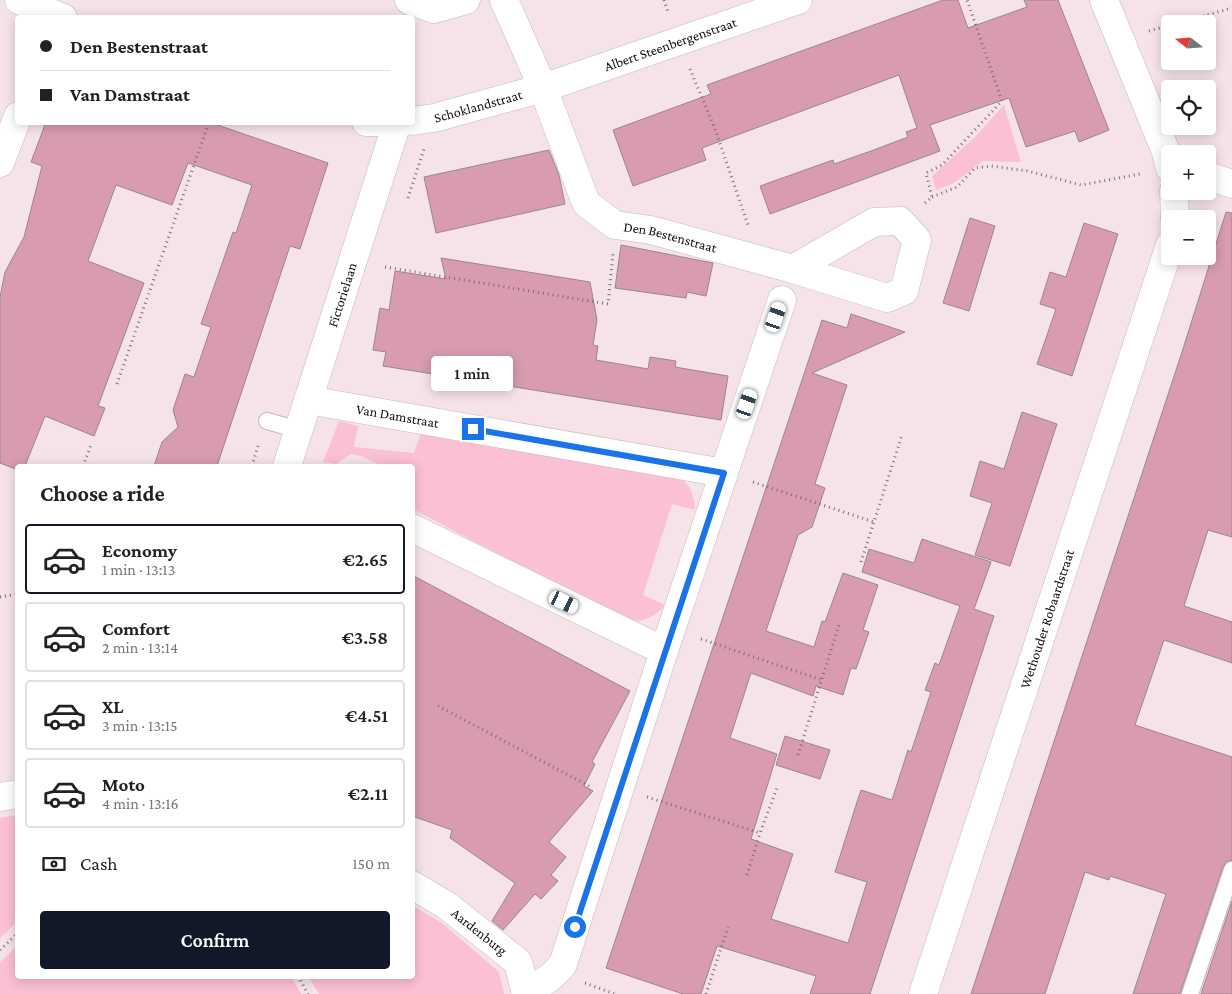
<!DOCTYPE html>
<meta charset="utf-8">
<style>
body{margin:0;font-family:"Crimson Pro",serif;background:#f6f6f6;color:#222;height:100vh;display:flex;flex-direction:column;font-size:19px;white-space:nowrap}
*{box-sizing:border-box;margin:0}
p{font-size:16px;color:#767676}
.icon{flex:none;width:28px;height:28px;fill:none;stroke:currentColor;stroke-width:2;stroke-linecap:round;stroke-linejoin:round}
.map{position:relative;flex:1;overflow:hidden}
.sheet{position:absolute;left:15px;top:464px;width:400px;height:515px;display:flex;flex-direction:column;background:#fff;border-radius:5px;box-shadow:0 2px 12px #0003}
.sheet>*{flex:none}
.banner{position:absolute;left:15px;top:15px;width:400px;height:110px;border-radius:5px;box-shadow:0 2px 12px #0003;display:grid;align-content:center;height:110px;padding:0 25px;background:#fff}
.needle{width:32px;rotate:287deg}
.tools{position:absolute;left:1161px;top:15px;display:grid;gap:10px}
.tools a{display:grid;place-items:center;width:55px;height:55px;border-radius:5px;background:#fff;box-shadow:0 2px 12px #0003;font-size:25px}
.end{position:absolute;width:22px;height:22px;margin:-11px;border:6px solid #1a73e8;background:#fff;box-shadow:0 0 0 2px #fff}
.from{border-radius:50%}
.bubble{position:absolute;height:35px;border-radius:5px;background:#fff;box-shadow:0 2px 12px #0003;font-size:16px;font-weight:600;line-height:35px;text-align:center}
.car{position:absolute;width:15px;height:30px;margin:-15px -8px;border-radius:6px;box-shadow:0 0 4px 1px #0007;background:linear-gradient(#fff 24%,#345 0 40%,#fff 0 76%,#345 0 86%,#fff 0)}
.banner b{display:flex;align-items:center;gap:18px;height:48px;font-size:19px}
.banner b+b{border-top:1px solid #e0e0e0}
.banner i{width:12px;height:12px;background:#222}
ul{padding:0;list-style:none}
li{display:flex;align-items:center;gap:15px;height:70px;margin:0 10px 8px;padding:0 15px;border:2px solid #e0e0e0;border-radius:5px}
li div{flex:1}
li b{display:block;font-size:19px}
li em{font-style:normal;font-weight:600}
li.on{border-color:#111827}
li>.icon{width:45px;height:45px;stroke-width:1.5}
h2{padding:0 25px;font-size:22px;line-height:60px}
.pay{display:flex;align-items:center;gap:12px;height:55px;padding:0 25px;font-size:19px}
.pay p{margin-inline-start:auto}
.cta{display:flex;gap:10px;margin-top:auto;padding:10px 25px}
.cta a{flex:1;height:58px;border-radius:5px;background:#111827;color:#fff;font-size:20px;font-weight:600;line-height:58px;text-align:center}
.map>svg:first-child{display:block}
.green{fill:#fbc0d3}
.building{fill:#d89bb0;stroke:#98878c}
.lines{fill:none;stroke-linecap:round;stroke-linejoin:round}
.lane-casing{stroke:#c7b6bb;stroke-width:18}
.street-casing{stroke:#c7b6bb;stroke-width:29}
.path{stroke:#7b6f72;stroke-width:3;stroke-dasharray:1 4;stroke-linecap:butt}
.lane{stroke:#fff;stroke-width:16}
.street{stroke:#fff;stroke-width:28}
.route{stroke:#1a73e8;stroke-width:6}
.labels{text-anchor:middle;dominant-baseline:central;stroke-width:5;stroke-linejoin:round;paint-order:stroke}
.street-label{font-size:14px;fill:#100a0c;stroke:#f5e3e8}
</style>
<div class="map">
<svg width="1232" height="994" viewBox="0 0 1232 994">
<rect width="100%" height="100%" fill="#f5e3e8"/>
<g class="green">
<polygon points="1004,105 1021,162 983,161 954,183 936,190 932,176 975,137"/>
<path d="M339,421L358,426L354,447L414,453L421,432L676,475C692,487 693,491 695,510L672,504L643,595L665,605C646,626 633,623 609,613L413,509L412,466H382L362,456L351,454L336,464L323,462Z"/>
<polygon points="17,815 17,922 0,938 0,818"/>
<polygon points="413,906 442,923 499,972 504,994 319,994 308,976 412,976"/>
<polygon points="17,946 18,976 291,976 301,994 0,994 0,962"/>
</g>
<g class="building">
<polygon points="943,0 958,0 968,28 1027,7 1024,0 1058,0 1109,130 1079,142 1075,131 1026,147 1009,98 930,125 940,151 770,214 760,186 833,160 834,164 871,151 908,137 906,132 917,128 899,75 702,148 706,160 633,186 613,130 711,94 707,85"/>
<polygon points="46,122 209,122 328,163 300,249 290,246 217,466 154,466 162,442 178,427 173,410 185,374 194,377 211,327 201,324 233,232 236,233 252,185 188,163 172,205 116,185 88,261 144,283 98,406 105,408 94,436 45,416 25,466 18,466 18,470 0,463 0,297 5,272 24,237 42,166 31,162"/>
<polygon points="549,150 559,175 565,204 436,233 424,177"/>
<polygon points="1226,212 1232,213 1232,537 1208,530 1184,606 1232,622 1232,663 1164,640 1135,725 1232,757 1232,860 1226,862 1223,867 1180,994 1133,994 1166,894 1110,876 1109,880 1085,872 1045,994 971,994 1182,352"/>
<polygon points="970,218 995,226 969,311 943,303"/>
<polygon points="1084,223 1118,234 1072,376 1037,364 1056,309 1040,304 1050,272 1066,277"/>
<polygon points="621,245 713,263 706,296 687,292 686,298 615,288"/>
<polygon points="441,258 590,282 597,320 593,345 598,346 596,360 648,369 650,357 676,361 675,367 728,376 721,420 383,366 386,352 373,350 380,308 389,310 395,271 446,279"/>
<polygon points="851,314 905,332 812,373 847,385 815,484 825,488 812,527 798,535 766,631 814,647 822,621 825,622 843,573 878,585 863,630 869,632 856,669 851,668 843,695 816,686 813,696 751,673 730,738 777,754 751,839 793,854 771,919 848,943 867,882 835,872 857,802 861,790 892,800 908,750 911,752 931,692 925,690 935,663 939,665 960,606 862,572 869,549 914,563 922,539 991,562 974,609 994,616 870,994 810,994 816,976 717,946 701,994 683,994 606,968 822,320 847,328"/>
<polygon points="1022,412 1057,424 1010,566 975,555 992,503 970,496 980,461 1004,469"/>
<polygon points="412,575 630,691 592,762 595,764 584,786 593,791 549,842 566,857 551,875 558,881 541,899 535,894 503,930 492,921 515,883 450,838 452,830 412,816"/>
<polygon points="785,736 830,750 820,779 776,765"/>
<polygon points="1232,901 1232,994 1201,994"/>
</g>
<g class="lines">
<g class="lane-casing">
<g id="lane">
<polyline points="267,421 299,430"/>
<polyline points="1190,994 1232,870"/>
</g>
</g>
<g class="street-casing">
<g id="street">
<polyline points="19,0 63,18"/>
<polyline points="409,0 434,9 466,0"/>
<path id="s1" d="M504,0L543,88L586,203L615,225L651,230L793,269L874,222L900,221L917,240L904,291L887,298L793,269"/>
<polyline points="1104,0 1166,152 1170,168"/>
<path id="s2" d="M412,121L434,118L543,88L798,0"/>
<polyline points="366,122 402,122"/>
<polyline points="0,163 18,116"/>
<polyline points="1208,176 1232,184"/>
<polyline points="1174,191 1175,219"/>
<path id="s3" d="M308,400L724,473"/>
<path id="s4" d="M287,466L397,123"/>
<polyline points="412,528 664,651"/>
<polyline points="0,797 18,794"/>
<path id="s5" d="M412,885L446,905L518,962L526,994"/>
<path d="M525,990C542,984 552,978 563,964L664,651L782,300"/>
<path id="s6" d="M923,994L1170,245"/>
</g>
</g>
<g class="path">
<polyline points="664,0 668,12"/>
<polyline points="1174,24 1232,8"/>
<polyline points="1149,31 1170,25"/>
<polyline points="690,69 715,129 748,225"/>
<polyline points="932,197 957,187 975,168 991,166 1028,171 1081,185 1140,174"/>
<polyline points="408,198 424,149"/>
<polyline points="925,203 932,197 926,173 942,165 1002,101 967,0"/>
<polyline points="385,267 608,304 613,254"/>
<polyline points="117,384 209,122"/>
<polyline points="83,466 91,445"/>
<polyline points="252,466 259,443"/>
<polyline points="753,482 874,522"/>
<polyline points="861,562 902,435"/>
<polyline points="0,597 18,594"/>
<polyline points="701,639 822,680"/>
<polyline points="438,706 589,786"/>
<polyline points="798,755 839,625"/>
<polyline points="647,797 760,833 777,788"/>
<polyline points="747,875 760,833"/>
<polyline points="0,950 18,933"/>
<polyline points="298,976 308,994"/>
<polyline points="585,983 615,994"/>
<polyline points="706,994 728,927"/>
</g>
<use href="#lane" class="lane"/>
<use href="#street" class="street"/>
</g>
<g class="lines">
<polyline class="route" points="473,429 724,473 575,927"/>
</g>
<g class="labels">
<g class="street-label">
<text stroke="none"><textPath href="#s2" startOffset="270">Albert Steenbergenstraat</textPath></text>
<text stroke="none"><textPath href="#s2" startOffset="68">Schoklandstraat</textPath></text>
<text stroke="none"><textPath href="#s1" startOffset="312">Den Bestenstraat</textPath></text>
<text stroke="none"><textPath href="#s4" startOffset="180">Fictorielaan</textPath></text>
<text stroke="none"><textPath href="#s3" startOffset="91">Van Damstraat</textPath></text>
<text stroke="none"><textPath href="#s6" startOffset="395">Wethouder Robaardstraat</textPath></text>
<text stroke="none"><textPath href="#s5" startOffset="82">Aardenburg</textPath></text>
</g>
</g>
</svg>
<div class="tools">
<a><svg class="needle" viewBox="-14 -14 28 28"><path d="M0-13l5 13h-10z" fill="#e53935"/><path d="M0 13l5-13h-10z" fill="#767676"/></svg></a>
<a><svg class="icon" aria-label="locate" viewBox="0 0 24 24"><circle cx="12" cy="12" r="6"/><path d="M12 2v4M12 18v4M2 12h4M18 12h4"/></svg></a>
<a>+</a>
<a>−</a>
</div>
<i class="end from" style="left:575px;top:927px"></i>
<i class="end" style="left:473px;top:429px"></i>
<div class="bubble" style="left:431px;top:356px;width:82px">1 min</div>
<i class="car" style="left:776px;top:317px;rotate:19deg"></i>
<i class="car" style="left:747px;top:404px;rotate:19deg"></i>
<i class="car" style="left:564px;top:602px;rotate:116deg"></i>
<div class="banner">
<b><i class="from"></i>Den Bestenstraat</b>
<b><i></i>Van Damstraat</b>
</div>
<section class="sheet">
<h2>Choose a ride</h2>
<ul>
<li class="on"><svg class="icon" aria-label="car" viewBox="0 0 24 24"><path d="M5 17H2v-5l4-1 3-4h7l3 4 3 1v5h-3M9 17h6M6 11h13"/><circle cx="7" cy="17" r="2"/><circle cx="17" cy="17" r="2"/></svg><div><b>Economy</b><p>1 min · 13:13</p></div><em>€2.65</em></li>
<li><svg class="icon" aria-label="car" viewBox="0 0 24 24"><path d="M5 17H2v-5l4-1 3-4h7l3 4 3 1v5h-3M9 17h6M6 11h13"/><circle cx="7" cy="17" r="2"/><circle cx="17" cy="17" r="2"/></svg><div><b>Comfort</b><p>2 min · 13:14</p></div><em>€3.58</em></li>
<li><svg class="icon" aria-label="car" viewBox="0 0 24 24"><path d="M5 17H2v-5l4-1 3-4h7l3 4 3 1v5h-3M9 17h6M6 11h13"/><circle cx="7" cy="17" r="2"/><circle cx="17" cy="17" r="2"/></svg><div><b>XL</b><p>3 min · 13:15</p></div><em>€4.51</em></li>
<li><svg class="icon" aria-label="car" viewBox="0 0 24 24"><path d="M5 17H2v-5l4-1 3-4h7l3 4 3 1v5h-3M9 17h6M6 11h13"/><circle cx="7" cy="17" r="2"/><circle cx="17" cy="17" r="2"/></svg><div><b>Moto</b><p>4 min · 13:16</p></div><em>€2.11</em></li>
</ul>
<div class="pay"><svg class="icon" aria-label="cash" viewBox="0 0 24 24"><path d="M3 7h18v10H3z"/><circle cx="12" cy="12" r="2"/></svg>Cash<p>150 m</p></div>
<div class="cta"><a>Confirm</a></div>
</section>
</div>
